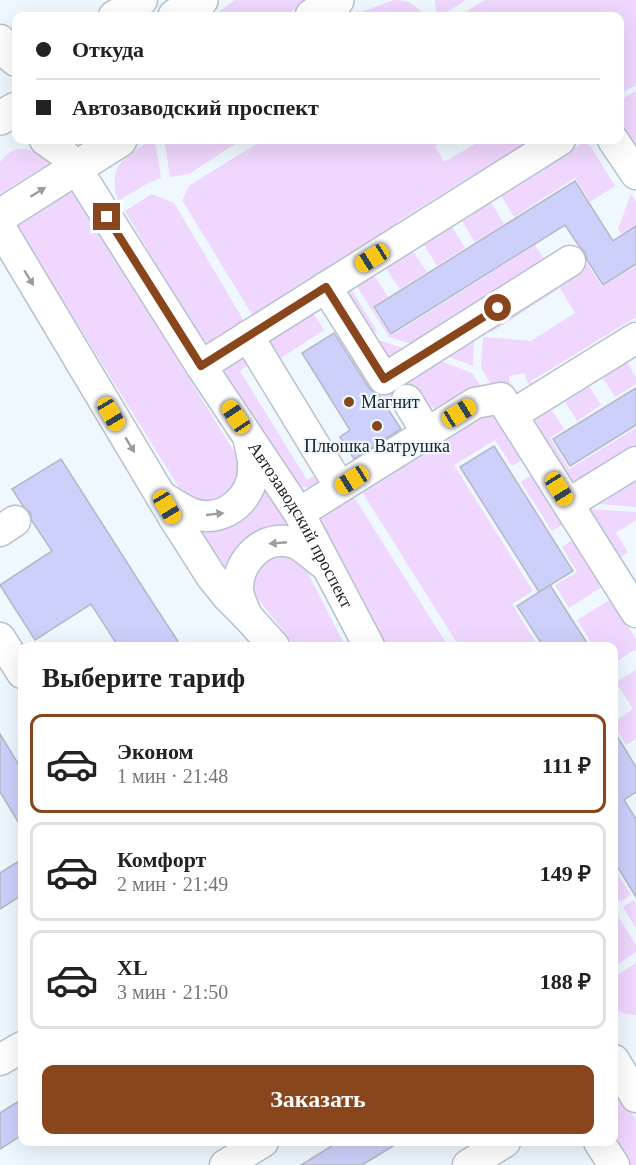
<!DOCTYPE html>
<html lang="ru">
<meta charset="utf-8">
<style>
body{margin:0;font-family:"Times New Roman",serif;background:#f2f2f2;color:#222;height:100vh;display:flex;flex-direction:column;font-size:22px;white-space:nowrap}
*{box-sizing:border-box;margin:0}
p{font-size:20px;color:#767676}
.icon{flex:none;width:33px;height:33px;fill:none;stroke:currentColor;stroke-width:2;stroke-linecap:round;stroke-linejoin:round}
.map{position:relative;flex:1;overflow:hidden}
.panel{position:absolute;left:18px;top:642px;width:600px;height:504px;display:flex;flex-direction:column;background:#fff;border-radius:12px;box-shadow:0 6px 24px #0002}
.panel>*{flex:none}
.hud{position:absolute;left:12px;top:12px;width:612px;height:132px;border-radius:12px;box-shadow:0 6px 24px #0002;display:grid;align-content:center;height:132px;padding:0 24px;background:#fff}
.end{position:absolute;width:27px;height:27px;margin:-14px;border:8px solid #89451b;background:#fff;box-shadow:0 0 0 3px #fff}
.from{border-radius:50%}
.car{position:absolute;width:18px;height:36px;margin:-18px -9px;border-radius:8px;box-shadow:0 0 4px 2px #0007;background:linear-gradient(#f5c518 24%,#345 0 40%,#f5c518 0 76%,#345 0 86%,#f5c518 0)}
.hud b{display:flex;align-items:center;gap:21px;height:57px;font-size:22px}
.hud b+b{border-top:2px solid #e0e0e0}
.hud i{width:15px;height:15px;background:#222}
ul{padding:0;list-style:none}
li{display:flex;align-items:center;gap:18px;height:99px;margin:0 12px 9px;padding:0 12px;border:3px solid #e0e0e0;border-radius:12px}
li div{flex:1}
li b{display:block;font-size:22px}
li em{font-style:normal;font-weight:800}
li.active{border-color:#89451b}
li>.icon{width:54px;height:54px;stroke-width:1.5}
h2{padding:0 24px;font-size:27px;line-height:72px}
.button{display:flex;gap:12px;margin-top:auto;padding:12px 24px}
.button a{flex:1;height:69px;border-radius:12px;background:#89451b;color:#fff;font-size:24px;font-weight:800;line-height:69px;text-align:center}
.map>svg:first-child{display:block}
.green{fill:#f0d7fe}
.building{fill:#cdd0fa;stroke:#b6b8c7;stroke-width:1.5}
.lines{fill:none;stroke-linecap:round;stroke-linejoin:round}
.minor-casing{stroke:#b6c2cf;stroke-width:33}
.major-casing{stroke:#b6c2cf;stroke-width:36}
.minor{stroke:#fff;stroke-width:30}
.major{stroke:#fff;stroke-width:33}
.oneway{fill:#9b9d9f}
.route{stroke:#89451b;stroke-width:8}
.poi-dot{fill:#89451b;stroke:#eff7ff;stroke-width:2}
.labels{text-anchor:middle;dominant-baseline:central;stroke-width:4.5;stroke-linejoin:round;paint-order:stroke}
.poi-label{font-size:18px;fill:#202529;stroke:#eff7ff;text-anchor:start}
.street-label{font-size:18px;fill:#202529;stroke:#eff7ff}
</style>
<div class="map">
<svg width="636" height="1165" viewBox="0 0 636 1165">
<rect width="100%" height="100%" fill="#eff7ff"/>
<g class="green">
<polygon points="235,0 310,0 284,16 213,16"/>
<path d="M394,0C409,0 416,5 425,16H351Z"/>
<polygon points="435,0 466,0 440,16 437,16"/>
<polygon points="485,0 636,0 636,85 620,94 620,16 459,16"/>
<polygon points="636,91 636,151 620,129 620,100"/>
<path d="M152,140L156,146L161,178L148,183L118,201C107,165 124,157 152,140Z"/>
<polygon points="172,140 236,140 238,142 189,174 170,177 165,144"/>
<polygon points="263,140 443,140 435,146 444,162 482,140 530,140 397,222 395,235 256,321 182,200 190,185"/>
<polygon points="583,143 587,144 591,147 615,186 590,202 575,178 514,217 500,194"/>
<path d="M16,149C32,149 38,152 50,163L0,194V162L7,154Z"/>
<polygon points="72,189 238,458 241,469 237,490 212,505 183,494 16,225"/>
<polygon points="152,194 174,203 247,326 214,343 207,342 200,338 125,211"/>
<polygon points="631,194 636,202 636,225 621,234 618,229"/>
<polygon points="490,201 504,224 475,242 461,219"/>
<polygon points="451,225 465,248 437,266 423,243"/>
<polygon points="535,245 546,262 422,348 389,337 356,285 373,274 388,297 372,307 391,336"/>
<polygon points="412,250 427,272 400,289 385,267"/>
<polygon points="585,260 602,287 636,266 636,317 531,381 531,384 530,385 527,382 525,373 509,376 510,385 493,388 481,368 483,337 531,341 575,313 560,288 492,332 485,322"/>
<polygon points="351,289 378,333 359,325 345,293"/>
<polygon points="312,311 324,330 281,358 268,339"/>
<polygon points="474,328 473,366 436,352"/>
<polygon points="366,336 415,352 387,370"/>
<path d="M242,351L249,364L240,371L307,480L319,473L325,474L318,488L301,487L295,484L225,375C224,363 233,358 242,351Z"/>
<polygon points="429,357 472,373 485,393 448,415 429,406 417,388 389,406 378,389"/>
<polygon points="625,359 636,377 636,384 615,397 601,375"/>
<polygon points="587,383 601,405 577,421 563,398"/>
<polygon points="549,406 564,429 550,438 569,469 636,428 636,455 572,488 526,421"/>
<polygon points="492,415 497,417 523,459 512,466 495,440 454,465 533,591 512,604 538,646 459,646 362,492 481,418"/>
<polygon points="636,469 636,507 589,503"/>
<polygon points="533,474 564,524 552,531 521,482"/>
<polygon points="263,476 294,530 237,549 222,573 191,524"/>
<polygon points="350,491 448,646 383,646 320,528 320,519 322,512"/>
<polygon points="591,509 636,512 636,520 616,533 628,552 621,557 626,566 624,566 586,512"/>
<polygon points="574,539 603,586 569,608 555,585 577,572 562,547"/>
<polygon points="281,552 302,561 345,646 295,646 254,594 250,583 256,561"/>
<polygon points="611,599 636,639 636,649 614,663 614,646 594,646 577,620"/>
<polygon points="636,670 636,739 626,745 614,725 614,722 633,709 616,682"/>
<polygon points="614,868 631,895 620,902 614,892"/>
<polygon points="634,900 636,903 636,928 623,907"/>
<polygon points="614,910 636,945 636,952 614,967"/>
<polygon points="636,963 636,1015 625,1014 614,1008 614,977"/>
<polygon points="614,1083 636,1120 636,1165 628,1165 614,1142"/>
</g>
<g class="building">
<polygon points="575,181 613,241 636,226 636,264 603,285 587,260 585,252 579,246 565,225 391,334 374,307"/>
<polygon points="334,333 369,388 375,394 379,395 401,429 354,459 340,437 350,430 302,353"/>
<polygon points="636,388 636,425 570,466 553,439"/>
<polygon points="494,446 573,571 539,592 460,467"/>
<polygon points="61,459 149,597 181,646 118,646 91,604 35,640 0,585 52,551 32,521 30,512 23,506 12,489"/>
<polygon points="550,585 569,615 589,646 543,646 517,606"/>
<polygon points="614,731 636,767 636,792 624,800 636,819 636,897 614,861"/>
<polygon points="0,734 22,770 22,828 0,792"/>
<polygon points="22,859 22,895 0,909 0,873"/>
<polygon points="22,1099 22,1135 0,1149 0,1113"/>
<polygon points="338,1142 400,1142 362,1165 301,1165"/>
</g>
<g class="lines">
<g class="minor-casing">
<g id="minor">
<polyline points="114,16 142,0"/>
<polyline points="0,40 11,57 16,61"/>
<path id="s1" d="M45,140L62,152L76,168L201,366L299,513L369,646"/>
<polyline points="613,140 636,174"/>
<polyline points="0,227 174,518 211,576 228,597 247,616 274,646"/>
<polyline points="326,287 384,379 570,261"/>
<polyline points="248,336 340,487"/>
<polyline points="201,366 560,140"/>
<polyline points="407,400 427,433"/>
<polyline points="512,415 636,338"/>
<path d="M161,496C171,502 182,510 193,514C226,524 256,496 253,463C253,456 250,448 249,441"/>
<polyline points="568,504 636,462"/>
<polyline points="299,513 475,403 501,398 636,612"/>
<polyline points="0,531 15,521"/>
<path d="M247,616C244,608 238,598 238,589C237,559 267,531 297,544C307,549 315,558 324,564"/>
<polyline points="0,638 22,673"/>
<polyline points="0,1060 22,1047"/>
<polyline points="614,1060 636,1097"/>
<polyline points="599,1142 614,1165"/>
<polyline points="225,1165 263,1142"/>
<polyline points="468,1165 505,1142"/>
</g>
</g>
<g class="major-casing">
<g id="major">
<polyline points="175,16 201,0"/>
<polyline points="312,16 337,0"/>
<polyline points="0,118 16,109"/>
<polyline points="0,216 120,140"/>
</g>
</g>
<use href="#minor" class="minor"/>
<use href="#major" class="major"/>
</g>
<defs><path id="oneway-solid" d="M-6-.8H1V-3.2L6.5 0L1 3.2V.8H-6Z" transform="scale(1.5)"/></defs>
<g class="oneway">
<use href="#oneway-solid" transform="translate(38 192) rotate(-32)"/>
<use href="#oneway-solid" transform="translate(29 278) rotate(59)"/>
<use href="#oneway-solid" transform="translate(130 445) rotate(59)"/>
<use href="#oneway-solid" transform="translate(215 514) rotate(-6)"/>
<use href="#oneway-solid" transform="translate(278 543) rotate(175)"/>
</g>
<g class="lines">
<polyline class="route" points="107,217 201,366 326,287 384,379 498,308"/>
</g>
<g class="poi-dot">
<circle cx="349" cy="402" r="6"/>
<circle cx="377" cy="426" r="6"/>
</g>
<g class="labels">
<g class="poi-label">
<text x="361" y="402">Магнит</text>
<text x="377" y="446" text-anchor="middle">Плюшка Ватрушка</text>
</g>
<g class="street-label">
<text stroke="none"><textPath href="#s1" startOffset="464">Автозаводский проспект</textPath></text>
</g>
</g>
</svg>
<i class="end from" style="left:498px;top:308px"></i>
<i class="end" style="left:107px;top:217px"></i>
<i class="car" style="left:372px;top:258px;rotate:238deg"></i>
<i class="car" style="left:459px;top:413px;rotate:58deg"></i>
<i class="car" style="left:111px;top:414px;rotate:149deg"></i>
<i class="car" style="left:236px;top:417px;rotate:326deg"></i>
<i class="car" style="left:352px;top:480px;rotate:238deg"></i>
<i class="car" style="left:559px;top:489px;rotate:148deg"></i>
<i class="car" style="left:167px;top:507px;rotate:149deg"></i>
<div class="hud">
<b><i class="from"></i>Откуда</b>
<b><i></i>Автозаводский проспект</b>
</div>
<section class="panel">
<h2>Выберите тариф</h2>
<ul>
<li class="active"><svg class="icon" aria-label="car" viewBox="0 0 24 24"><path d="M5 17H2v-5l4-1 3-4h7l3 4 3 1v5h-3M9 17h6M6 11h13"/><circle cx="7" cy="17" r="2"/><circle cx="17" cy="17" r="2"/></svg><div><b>Эконом</b><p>1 мин · 21:48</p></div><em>111 ₽</em></li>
<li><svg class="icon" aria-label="car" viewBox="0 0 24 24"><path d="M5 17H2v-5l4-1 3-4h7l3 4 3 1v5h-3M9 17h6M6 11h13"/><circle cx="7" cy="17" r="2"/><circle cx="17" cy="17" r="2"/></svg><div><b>Комфорт</b><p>2 мин · 21:49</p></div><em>149 ₽</em></li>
<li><svg class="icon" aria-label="car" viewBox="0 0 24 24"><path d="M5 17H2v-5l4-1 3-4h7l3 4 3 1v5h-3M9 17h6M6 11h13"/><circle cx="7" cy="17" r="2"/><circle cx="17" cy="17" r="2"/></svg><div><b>XL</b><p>3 мин · 21:50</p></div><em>188 ₽</em></li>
</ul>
<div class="button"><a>Заказать</a></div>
</section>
</div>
